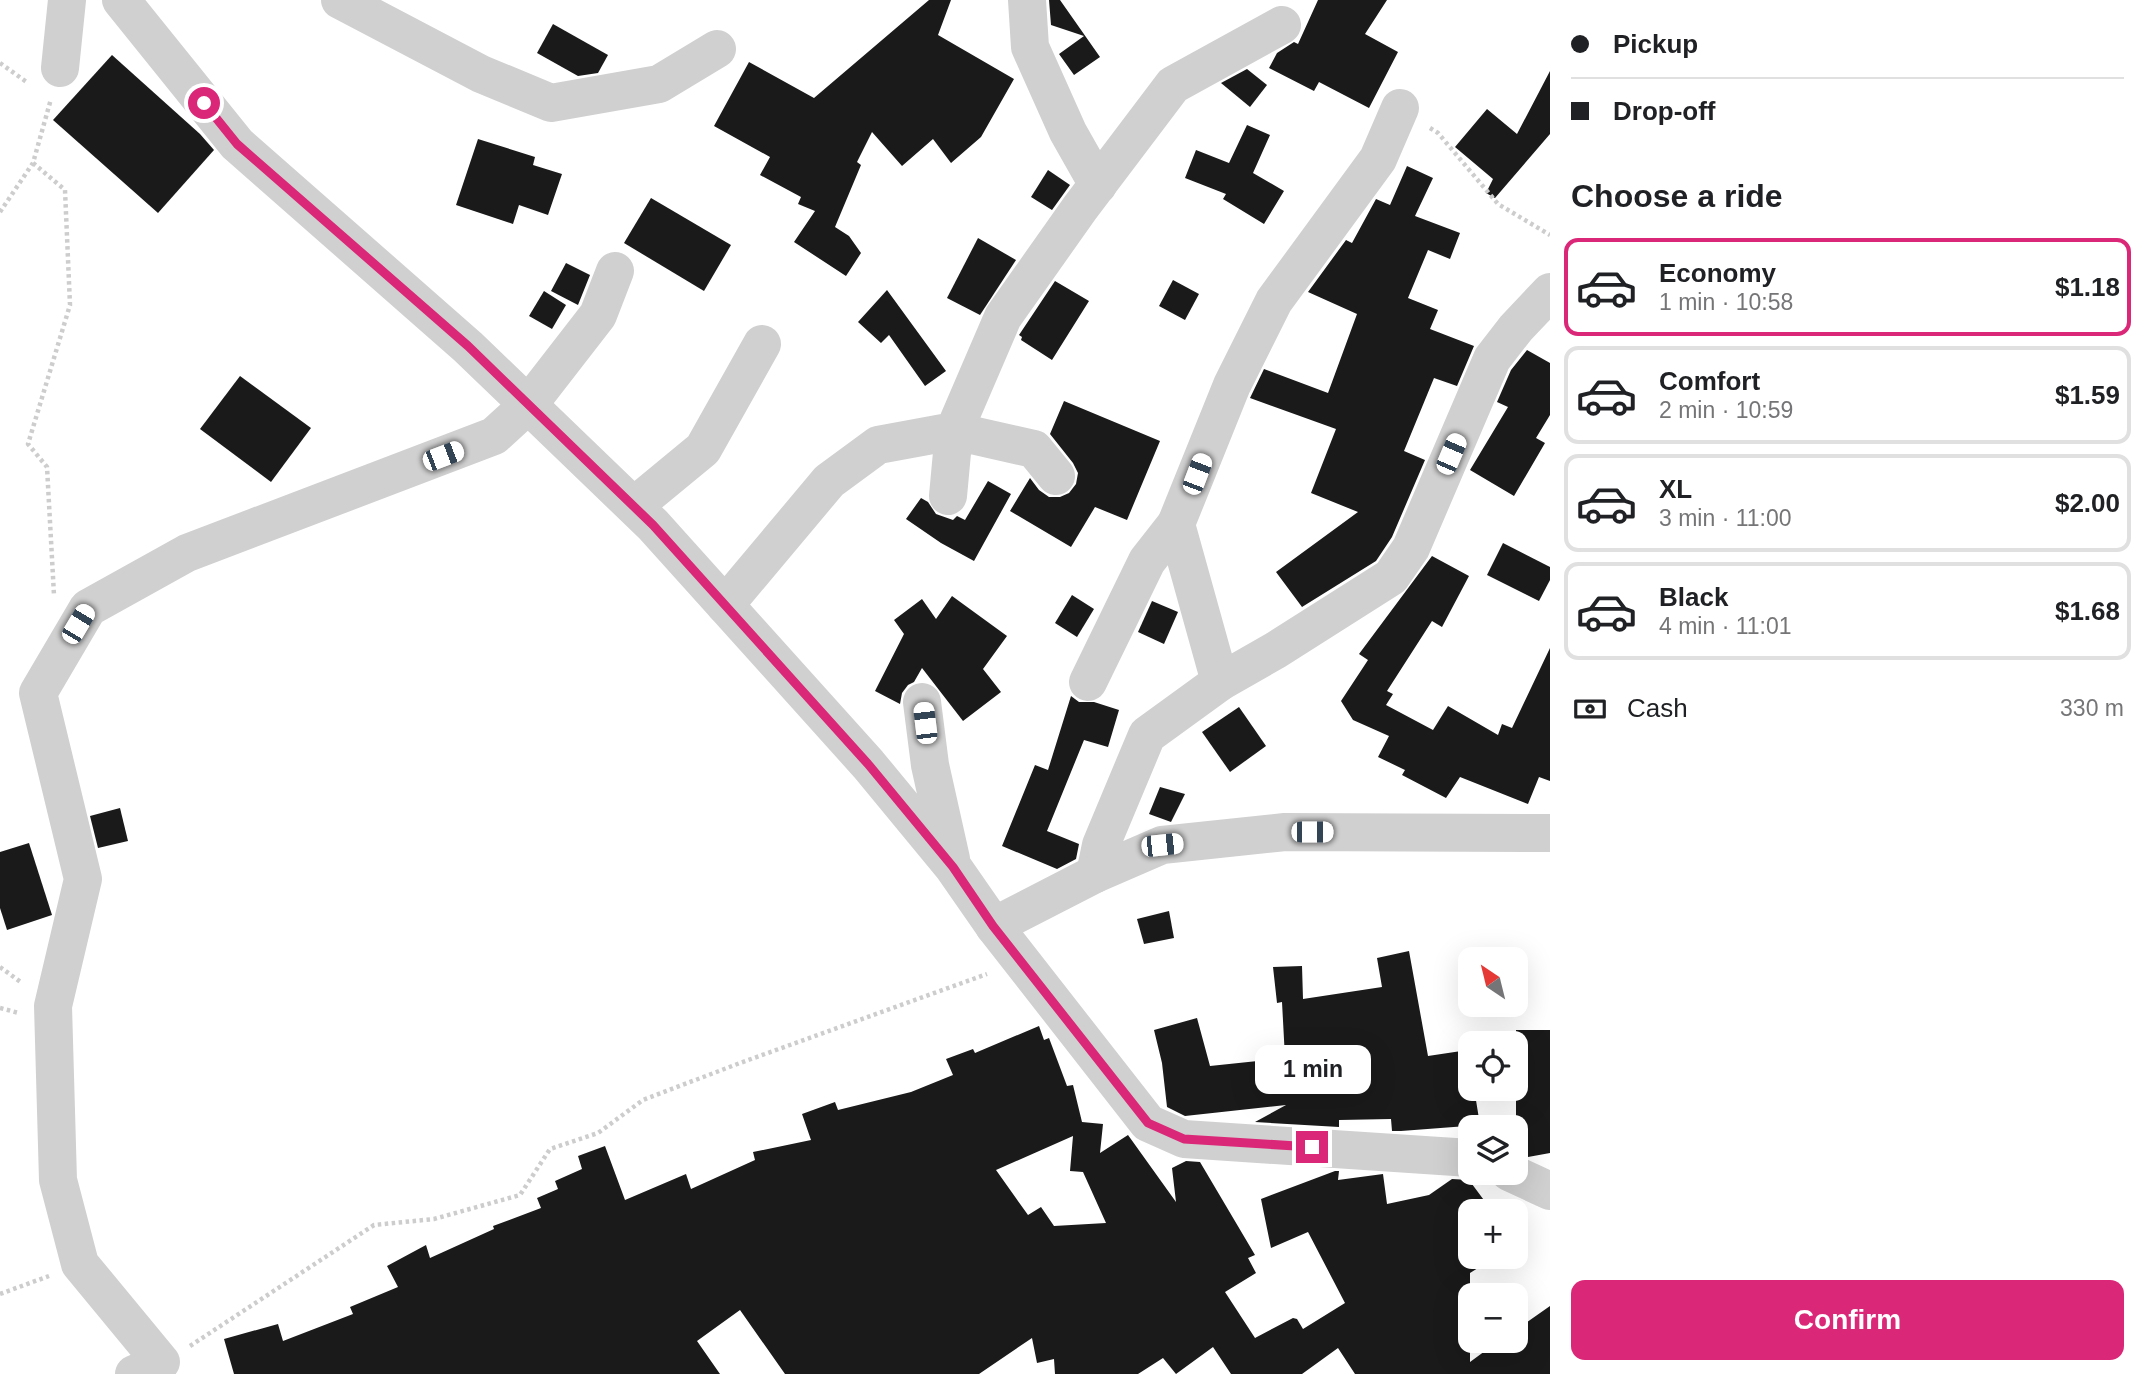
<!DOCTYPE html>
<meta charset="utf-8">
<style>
body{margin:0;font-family:Helvetica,sans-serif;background:#f6f6f6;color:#202124;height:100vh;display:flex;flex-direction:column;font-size:26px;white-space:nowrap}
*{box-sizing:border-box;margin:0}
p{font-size:23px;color:#757577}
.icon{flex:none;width:38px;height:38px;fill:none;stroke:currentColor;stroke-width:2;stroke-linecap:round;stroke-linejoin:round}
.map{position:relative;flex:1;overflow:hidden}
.side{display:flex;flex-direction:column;background:#fff;width:595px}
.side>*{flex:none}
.banner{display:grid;align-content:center;height:154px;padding:0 21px;background:#fff}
.needle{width:46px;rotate:325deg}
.tools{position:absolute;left:1458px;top:947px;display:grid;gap:14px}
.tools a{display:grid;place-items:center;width:70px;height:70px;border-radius:14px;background:#fff;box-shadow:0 7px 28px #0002;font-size:35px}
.end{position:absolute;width:32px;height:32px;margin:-16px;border:9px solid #db2777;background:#fff;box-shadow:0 0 0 4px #fff}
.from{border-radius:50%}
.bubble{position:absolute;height:49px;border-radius:14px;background:#fff;box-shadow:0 7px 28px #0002;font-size:23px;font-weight:600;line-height:49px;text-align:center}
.car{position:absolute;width:21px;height:42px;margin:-21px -10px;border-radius:9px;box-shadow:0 0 5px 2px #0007;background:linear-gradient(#fff 24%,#345 0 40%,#fff 0 76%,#345 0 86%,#fff 0)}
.banner b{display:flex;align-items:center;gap:24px;height:66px;font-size:26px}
.banner b+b{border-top:2px solid #e0e0e0}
.banner i{width:18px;height:18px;background:#202124}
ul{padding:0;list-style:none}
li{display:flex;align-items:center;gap:21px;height:98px;margin:0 14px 10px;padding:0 7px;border:4px solid #e0e0e0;border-radius:14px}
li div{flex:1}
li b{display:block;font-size:26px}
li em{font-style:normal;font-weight:600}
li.on{border-color:#db2777}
li>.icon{width:63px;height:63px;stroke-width:1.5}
h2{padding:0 21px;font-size:32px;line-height:84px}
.pay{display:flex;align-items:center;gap:18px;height:77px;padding:0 21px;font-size:26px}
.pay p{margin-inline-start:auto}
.cta{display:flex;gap:14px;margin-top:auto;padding:14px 21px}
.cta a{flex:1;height:80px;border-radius:14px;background:#db2777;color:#fff;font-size:28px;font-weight:600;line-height:80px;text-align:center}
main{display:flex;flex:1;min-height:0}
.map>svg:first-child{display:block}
.building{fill:#1a1a1a;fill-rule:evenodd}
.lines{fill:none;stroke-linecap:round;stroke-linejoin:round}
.path{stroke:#cdcdcd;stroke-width:4.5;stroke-dasharray:3.5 3.5;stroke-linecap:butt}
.minor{stroke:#d0d0d0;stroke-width:38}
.route{stroke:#db2777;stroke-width:9}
</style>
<main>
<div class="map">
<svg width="1550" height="1374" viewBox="0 0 1550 1374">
<rect width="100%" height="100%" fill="#fff"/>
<g class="building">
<polygon points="929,0 951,0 938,35 1014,79 981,137 951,163 933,139 902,166 872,132 857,162 861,165 835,227 849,236 861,253 846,276 794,242 815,211 798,204 801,197 760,175 770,157 714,126 749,62 814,98"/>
<polygon points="1049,0 1060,0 1100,57 1074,75 1059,54 1084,36 1051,25"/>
<polygon points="1318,0 1387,0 1365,34 1398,52 1369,108 1319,82 1314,91 1269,68 1277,53 1294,42 1298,44"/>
<polygon points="553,24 608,55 598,73 578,76 537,53"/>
<polygon points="112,55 200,134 214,150 158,213 53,120"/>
<polygon points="1247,69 1267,85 1250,107 1221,83"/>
<polygon points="1550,71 1550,134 1495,198 1486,193 1493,179 1455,147 1487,109 1517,134"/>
<polygon points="1247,125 1270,135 1253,173 1284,191 1264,224 1223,199 1226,194 1185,178 1196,150 1229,163"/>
<polygon points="478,139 535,157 533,165 562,174 548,215 519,205 513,224 456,205"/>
<polygon points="1407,166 1433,178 1415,216 1460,233 1450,259 1428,250 1408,298 1438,310 1430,329 1474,346 1457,386 1434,378 1404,451 1425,460 1392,537 1376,561 1302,607 1276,572 1358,512 1311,493 1336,429 1250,398 1264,369 1328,393 1357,314 1308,292 1346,240 1352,243 1376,199 1390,205"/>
<polygon points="1048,170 1070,185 1052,210 1031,197"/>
<polygon points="651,198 731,245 704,291 624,243"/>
<polygon points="978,238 1016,260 980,315 947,298"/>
<polygon points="566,263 590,275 578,305 551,291"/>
<polygon points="1173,280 1199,294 1185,320 1159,306"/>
<polygon points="1055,281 1089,301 1052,360 1021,340 1022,337 1019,335"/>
<polygon points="887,290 946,371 925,386 889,335 881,343 858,322"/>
<polygon points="544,291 566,305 552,329 529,316"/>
<polygon points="1527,350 1550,363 1550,415 1536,438 1545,443 1514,496 1470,470 1508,407 1497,402 1511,370"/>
<polygon points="240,376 311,428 271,482 200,429"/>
<polygon points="1064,401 1160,441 1127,520 1095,507 1071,547 1010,511 1030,478 1039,490 1049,497 1060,497 1069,493 1076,484 1078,473 1073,463 1050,434"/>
<polygon points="988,481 1011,494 974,561 941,543 906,519 921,498 928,502 936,514 953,520 957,516 965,520"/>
<polygon points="1503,543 1550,567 1550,580 1539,601 1487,575"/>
<polygon points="1432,556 1469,576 1442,627 1432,621 1387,691 1393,694 1386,705 1433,730 1448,706 1498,735 1502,724 1512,728 1550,648 1550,781 1539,777 1528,804 1460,777 1446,798 1402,775 1405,770 1378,757 1389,736 1353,720 1341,701 1368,660 1359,654"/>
<polygon points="1072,595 1094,609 1077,637 1055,623"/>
<polygon points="952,596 1007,636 983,669 1001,692 963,721 922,668 914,682 908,685 902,693 900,704 875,691 904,634 894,620 922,599 936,619"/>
<polygon points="1152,601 1178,612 1164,644 1138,632"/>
<polygon points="1071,696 1079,702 1094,702 1119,710 1108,747 1084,740 1047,831 1079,844 1076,859 1057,869 1002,846 1035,765 1048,770"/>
<polygon points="1239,707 1266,746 1230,772 1202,732"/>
<polygon points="1160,787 1185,794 1171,822 1149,814"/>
<polygon points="120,808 128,841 98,848 90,816"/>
<polygon points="29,843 52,915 7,930 0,908 0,852"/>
<polygon points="1169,911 1174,938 1144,944 1137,919"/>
<polygon points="1409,951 1428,1056 1468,1050 1470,1088 1474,1088 1480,1125 1401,1131 1392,1131 1391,1119 1339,1120 1339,1127 1255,1122 1286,1105 1185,1116 1167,1107 1162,1063 1154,1030 1197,1018 1210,1066 1285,1058 1282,1002 1277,1003 1273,967 1302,966 1303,999 1382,987 1377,958"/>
<path d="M1039,1026L1044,1040L1049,1038L1067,1086L1073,1085L1082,1122L1103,1124L1100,1153L1128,1135L1176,1202L1172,1168L1186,1161L1200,1162L1255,1255L1248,1258L1256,1273L1225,1292L1255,1338L1293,1318L1297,1319L1303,1329L1345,1303L1308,1232L1271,1248L1261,1199L1335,1171H1339L1338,1180L1383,1174L1387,1204L1429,1195L1452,1179L1469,1180L1492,1211H1470V1256H1497L1470,1273V1362L1500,1340H1516V1330L1550,1306V1374H1355L1338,1348L1302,1374H1231L1213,1347L1176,1374L1163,1358L1138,1374H1055L1054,1359L1037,1363L1032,1338L979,1374H785L740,1310L697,1341L720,1374H234L224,1339L278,1324L283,1341L353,1314L350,1307L398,1287L387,1266L426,1245L430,1258L494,1229L493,1226L541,1208L537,1198L558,1189L555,1181L582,1169L578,1156L605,1146L625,1200L686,1174L691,1189L755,1160L753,1152L811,1140L802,1114L835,1102L838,1110L911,1092L953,1075L946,1059L973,1049L975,1053ZM1073,1136L1070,1171L1083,1172L1106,1223L1054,1226L1041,1207L1028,1215L996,1170Z"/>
<polygon points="1516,1030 1550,1030 1550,1153 1528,1157 1516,1152"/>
</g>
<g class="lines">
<g class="path">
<polyline points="0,63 28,83"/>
<polyline points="1430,128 1438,133 1498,204 1550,235"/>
<polyline points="33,163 65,190 70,305 28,444 47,467 54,595"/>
<polyline points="0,212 33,163 51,99"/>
<polyline points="0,967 22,983"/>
<polyline points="0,1008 19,1013"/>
<polyline points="0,1294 49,1276"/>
<polyline points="190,1346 374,1225 434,1219 520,1195 550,1149 598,1133 643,1100 740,1063 987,974"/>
</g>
<g class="minor">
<polyline points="121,0 237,144 468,347 653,525 868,764 953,867 994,926 1148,1123 1184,1139 1470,1158"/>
<polyline points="340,0 481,74 551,103 659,84 717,49"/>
<polyline points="1027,0 1030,47 1068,132 1098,185"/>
<polyline points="60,68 67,0"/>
<polyline points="948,496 954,431 1034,449 1056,476"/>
<polyline points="634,506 703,449 762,344"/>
<polyline points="725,605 829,481 878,445 954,431 1003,317 1080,208 1173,85 1282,25"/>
<polyline points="1088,682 1147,561 1176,524"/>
<polyline points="1220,682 1176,524 1232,385 1274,301 1378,159 1400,108"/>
<polyline points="922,702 930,765 951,859"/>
<polyline points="1095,874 1101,845 1147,735 1220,682 1276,650 1391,577 1411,548 1492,359 1516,328 1550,292"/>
<polyline points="994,926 1095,874 1162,845 1285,832 1550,833"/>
<polyline points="1509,1172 1550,1191"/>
<polyline points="134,1374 161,1362 80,1264 58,1180 53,1006 83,879 38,693 88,608 187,553 494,436 529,404 598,315 615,271"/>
</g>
</g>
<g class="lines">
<polyline class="route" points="204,103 237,144 468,346 653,525 868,764 953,867 993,926 1148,1123 1184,1139 1312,1147"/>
</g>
</svg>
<div class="tools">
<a><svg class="needle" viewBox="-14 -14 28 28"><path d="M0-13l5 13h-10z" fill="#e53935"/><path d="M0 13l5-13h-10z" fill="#757577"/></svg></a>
<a><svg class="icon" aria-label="locate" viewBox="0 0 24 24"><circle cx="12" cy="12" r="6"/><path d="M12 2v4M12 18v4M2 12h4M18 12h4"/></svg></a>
<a><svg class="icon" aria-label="layers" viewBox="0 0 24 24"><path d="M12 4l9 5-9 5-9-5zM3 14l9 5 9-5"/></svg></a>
<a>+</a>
<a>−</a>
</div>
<i class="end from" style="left:204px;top:103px"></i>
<i class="end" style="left:1312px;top:1147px"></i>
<div class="bubble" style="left:1255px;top:1045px;width:116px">1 min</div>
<i class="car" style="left:1451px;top:454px;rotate:23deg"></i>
<i class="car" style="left:443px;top:456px;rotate:69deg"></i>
<i class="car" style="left:1197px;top:474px;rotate:21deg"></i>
<i class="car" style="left:78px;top:624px;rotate:31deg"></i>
<i class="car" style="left:925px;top:723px;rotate:353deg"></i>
<i class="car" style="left:1312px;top:832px;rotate:90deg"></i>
<i class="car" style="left:1162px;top:845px;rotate:84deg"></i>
</div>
<section class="side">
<div class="banner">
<b><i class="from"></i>Pickup</b>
<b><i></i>Drop-off</b>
</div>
<h2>Choose a ride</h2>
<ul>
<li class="on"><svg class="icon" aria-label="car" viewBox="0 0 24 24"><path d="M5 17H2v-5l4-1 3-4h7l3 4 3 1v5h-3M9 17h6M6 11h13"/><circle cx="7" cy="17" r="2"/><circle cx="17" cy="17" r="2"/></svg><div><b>Economy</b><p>1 min · 10:58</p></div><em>$1.18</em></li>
<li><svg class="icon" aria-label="car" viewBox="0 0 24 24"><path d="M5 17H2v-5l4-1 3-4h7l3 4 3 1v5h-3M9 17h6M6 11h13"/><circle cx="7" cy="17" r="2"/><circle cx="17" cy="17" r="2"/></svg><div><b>Comfort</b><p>2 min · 10:59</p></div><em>$1.59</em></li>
<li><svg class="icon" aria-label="car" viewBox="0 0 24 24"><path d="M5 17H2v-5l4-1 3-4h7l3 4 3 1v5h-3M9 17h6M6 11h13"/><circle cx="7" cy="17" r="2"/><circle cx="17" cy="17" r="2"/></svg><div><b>XL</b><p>3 min · 11:00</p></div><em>$2.00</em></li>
<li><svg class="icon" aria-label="car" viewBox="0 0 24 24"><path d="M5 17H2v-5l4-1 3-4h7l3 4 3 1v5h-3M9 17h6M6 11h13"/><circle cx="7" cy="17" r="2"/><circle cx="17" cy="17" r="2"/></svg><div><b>Black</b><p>4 min · 11:01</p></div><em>$1.68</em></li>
</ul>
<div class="pay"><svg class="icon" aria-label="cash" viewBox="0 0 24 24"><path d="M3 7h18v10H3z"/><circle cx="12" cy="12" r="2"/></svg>Cash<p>330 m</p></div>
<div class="cta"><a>Confirm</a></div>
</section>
</main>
